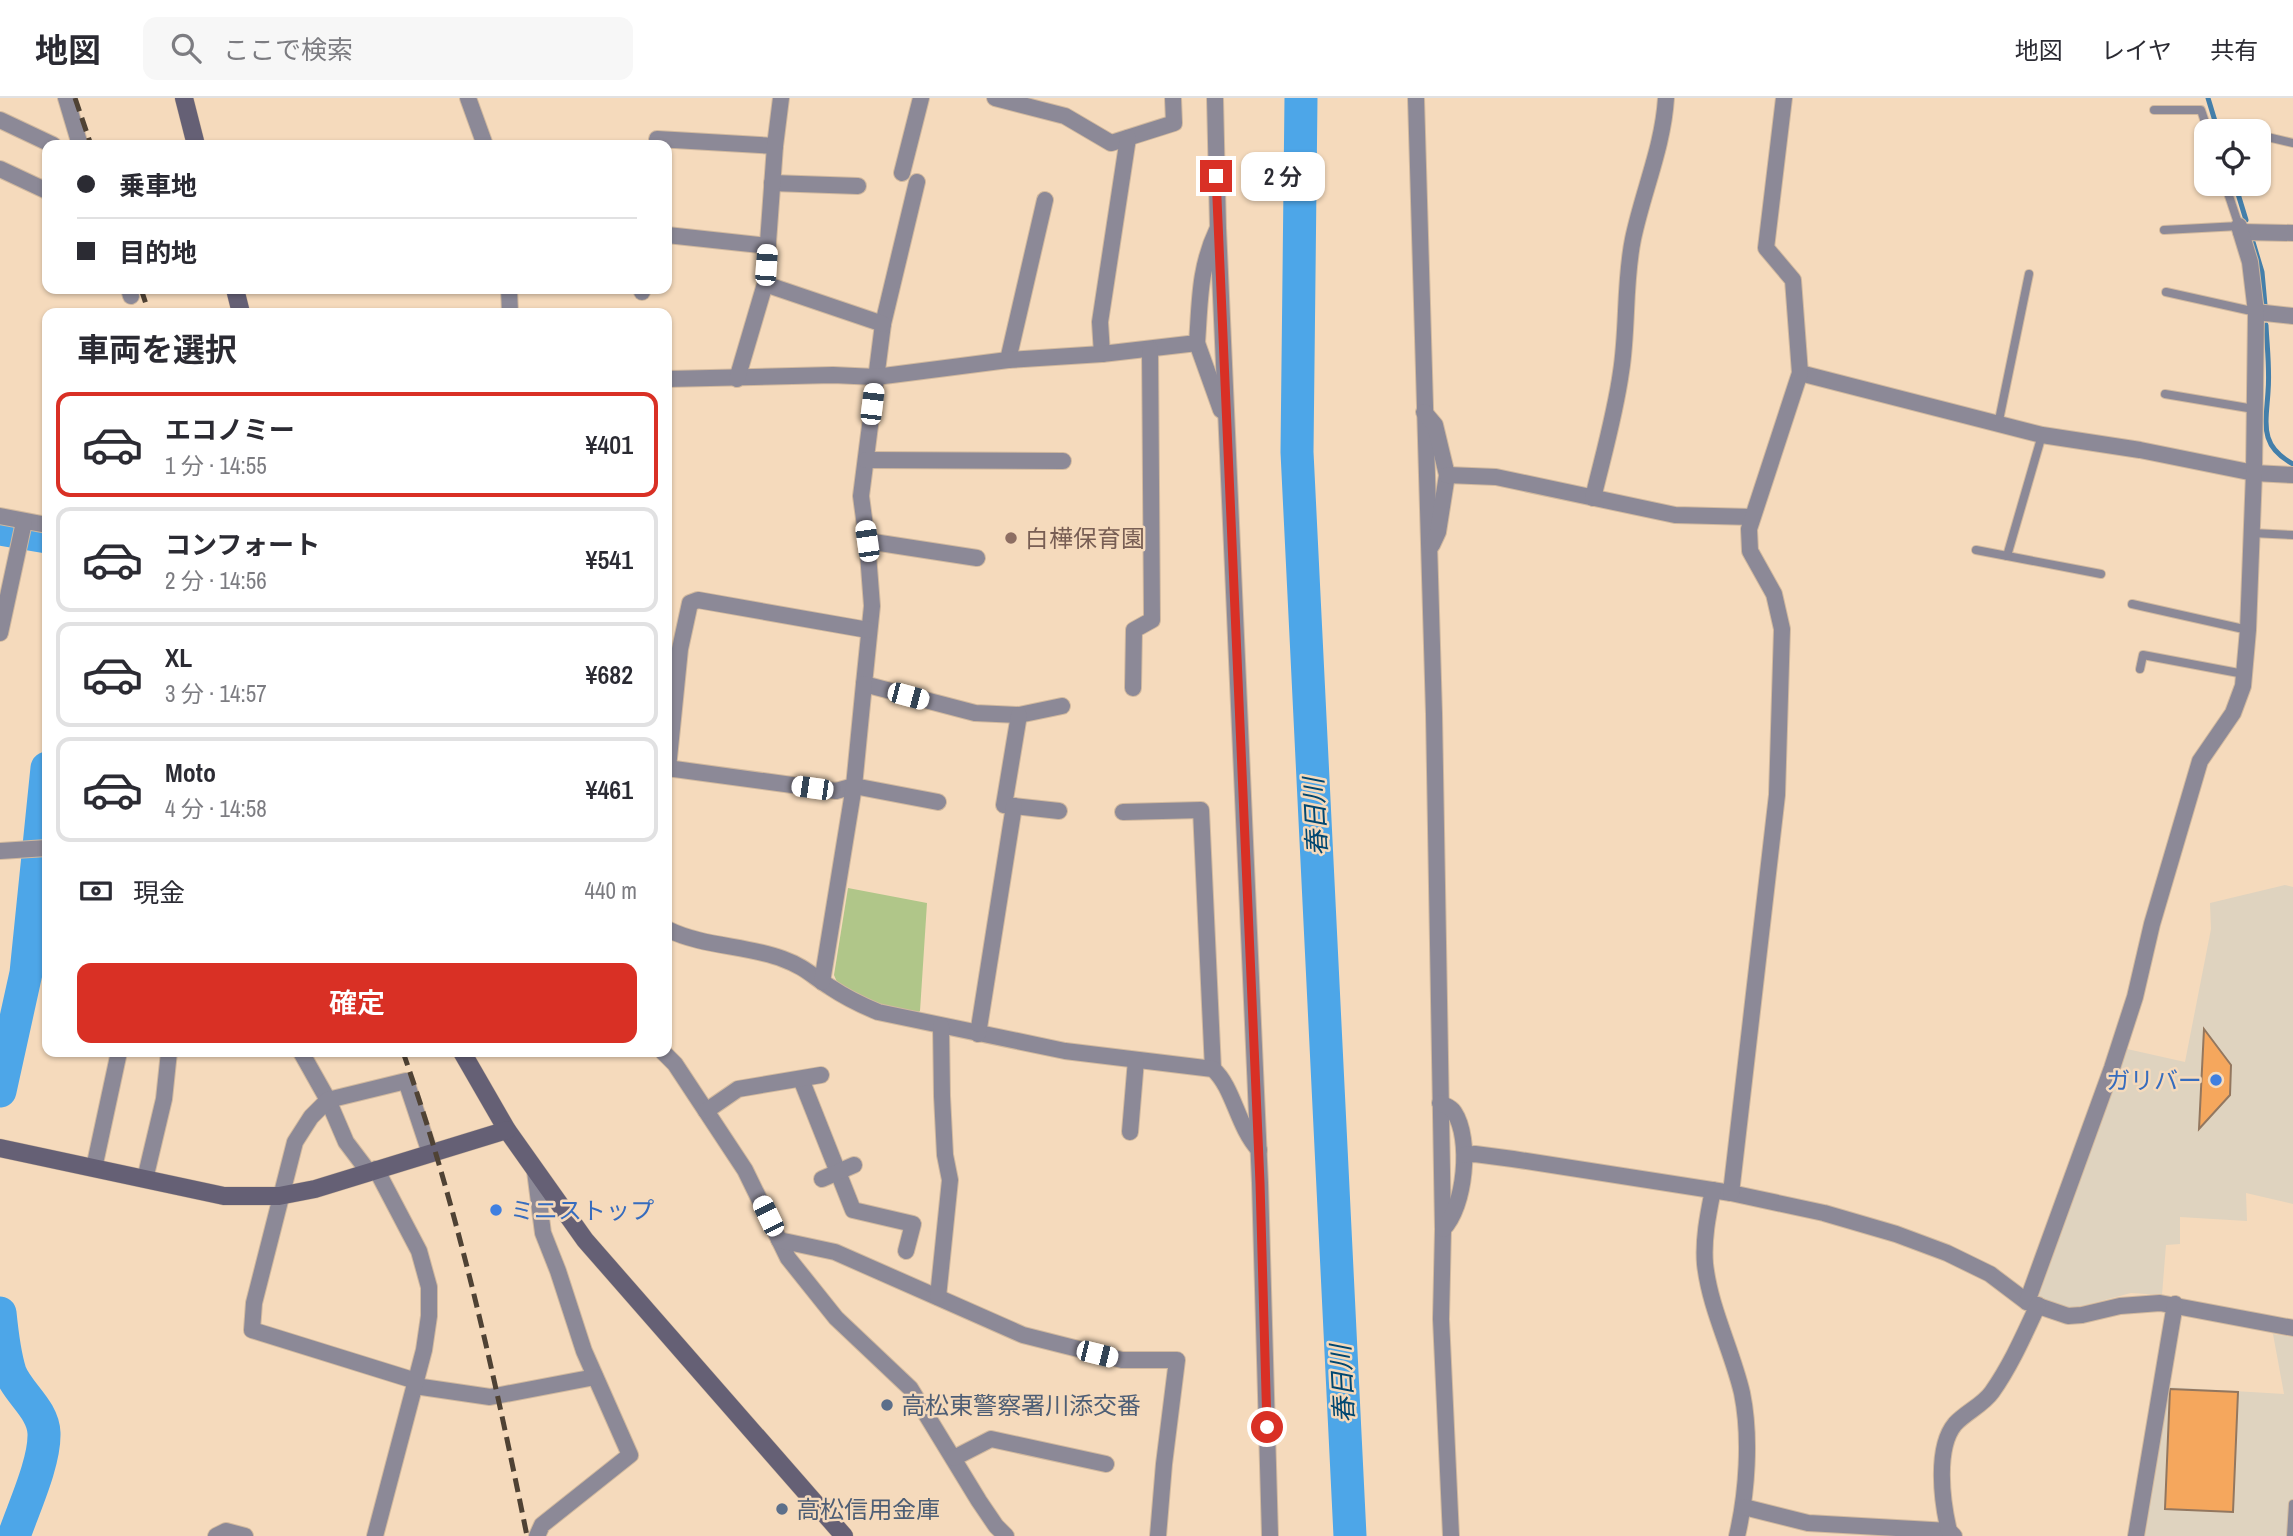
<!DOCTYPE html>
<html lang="ja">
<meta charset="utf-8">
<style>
body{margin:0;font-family:"Archivo Narrow","Noto Sans JP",sans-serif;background:#f7f7f7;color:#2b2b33;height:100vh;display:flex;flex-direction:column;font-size:26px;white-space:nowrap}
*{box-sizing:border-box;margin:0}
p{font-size:23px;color:#7c7c81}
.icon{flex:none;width:38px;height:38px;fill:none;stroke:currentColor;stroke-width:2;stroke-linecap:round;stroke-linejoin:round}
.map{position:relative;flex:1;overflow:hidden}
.panel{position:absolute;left:42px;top:210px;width:630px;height:749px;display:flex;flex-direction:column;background:#fff;border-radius:14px;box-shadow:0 2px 5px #0004}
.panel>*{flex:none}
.guide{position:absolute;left:42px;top:42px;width:630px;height:154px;border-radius:14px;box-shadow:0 2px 5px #0004;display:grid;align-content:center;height:154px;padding:0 35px;background:#fff}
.tools{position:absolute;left:2194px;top:21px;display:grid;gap:14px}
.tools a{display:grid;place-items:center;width:77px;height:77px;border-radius:14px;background:#fff;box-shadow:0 2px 5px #0004;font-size:35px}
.end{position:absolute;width:32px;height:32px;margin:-16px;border:9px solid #d93025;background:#fff;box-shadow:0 0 0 4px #fff}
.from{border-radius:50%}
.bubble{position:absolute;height:49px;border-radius:14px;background:#fff;box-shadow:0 2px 5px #0004;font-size:23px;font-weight:600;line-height:49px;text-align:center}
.car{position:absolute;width:21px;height:42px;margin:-21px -10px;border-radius:9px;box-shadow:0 0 5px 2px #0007;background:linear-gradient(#fff 24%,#345 0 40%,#fff 0 76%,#345 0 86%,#fff 0)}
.guide b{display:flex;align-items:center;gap:24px;height:66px;font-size:26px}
.guide b+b{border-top:2px solid #e1e1e2}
.guide i{width:18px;height:18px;background:#2b2b33}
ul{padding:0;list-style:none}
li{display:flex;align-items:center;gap:21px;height:105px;margin:0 14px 10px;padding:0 21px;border:4px solid #e1e1e2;border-radius:14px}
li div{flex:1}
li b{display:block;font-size:26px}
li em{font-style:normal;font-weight:600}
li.on{border-color:#d93025}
li>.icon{width:63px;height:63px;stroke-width:1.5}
h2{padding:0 35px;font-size:32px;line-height:84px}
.pay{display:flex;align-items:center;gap:18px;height:77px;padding:0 35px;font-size:26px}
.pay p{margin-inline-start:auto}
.button{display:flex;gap:14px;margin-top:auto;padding:14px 35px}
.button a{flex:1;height:80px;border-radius:14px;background:#d93025;color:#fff;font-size:28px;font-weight:600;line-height:80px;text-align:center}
header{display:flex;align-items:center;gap:42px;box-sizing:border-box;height:98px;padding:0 35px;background:#fff;border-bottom:2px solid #e1e1e2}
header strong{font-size:33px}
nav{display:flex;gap:38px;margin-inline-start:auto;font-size:24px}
.search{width:490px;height:63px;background:#f7f7f7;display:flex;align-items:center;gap:18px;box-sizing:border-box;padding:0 24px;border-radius:14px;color:#7c7c81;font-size:26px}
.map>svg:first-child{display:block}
.commercial{fill:#dfd3bf}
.green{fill:#b0c689}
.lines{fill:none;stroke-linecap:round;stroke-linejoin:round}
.stream{stroke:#447faa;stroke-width:5}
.river{stroke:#4da6e8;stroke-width:33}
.building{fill:#f5a75d;stroke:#93775f;stroke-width:2}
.lane-casing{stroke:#d1b99f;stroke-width:10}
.street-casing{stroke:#d1b99f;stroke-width:18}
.secondary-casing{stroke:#d1b99f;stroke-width:19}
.lane{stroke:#8c8997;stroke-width:8}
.street{stroke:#8c8997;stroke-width:16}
.secondary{stroke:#656075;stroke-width:18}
.rail{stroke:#4f4234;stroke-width:5;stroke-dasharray:14 7;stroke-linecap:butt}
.route{stroke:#d93025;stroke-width:9}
.education-dot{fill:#8d6e63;stroke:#f5dabc;stroke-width:2.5}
.shop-dot{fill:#3f7fe0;stroke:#f5dabc;stroke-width:2.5}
.service-dot{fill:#5c6f8a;stroke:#f5dabc;stroke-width:2.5}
.labels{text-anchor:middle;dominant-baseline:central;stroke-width:5;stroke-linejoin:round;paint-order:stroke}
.education-label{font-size:24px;fill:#785e54;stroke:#f5dabc;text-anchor:start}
.shop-label{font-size:24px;fill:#366cbe;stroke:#f5dabc;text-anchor:end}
.service-label{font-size:24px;fill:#4e5e75;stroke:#f5dabc;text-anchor:start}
.water-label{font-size:26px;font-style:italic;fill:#004771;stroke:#f5dabc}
</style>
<header>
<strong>地図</strong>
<div class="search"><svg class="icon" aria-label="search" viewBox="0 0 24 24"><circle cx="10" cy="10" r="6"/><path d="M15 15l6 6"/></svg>ここで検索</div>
<nav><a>地図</a><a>レイヤ</a><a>共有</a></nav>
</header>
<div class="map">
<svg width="2293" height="1438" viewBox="0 0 2293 1438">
<rect width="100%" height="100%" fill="#f5dabc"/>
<g class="commercial">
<polygon points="2285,787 2293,789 2293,1106 2246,1095 2247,1123 2180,1119 2180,1146 2166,1147 2162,1197 2131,1195 2082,1208 2063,1210 2040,1201 2039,1197 2127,951 2185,964 2211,831 2210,805"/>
<polygon points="2273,1236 2293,1239 2293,1438 2145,1438 2168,1289 2284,1296"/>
</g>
<path class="green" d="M848,790L927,805L920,913L914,916C888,910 844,906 834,877Z"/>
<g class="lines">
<g class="stream">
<polyline points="2208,0 2218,33"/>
<polyline points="2235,86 2246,122"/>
<polyline points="2253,144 2262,174 2265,207"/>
<path d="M2266,227C2267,249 2270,272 2268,294C2266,326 2259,348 2293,366"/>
</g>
<g class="river">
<polyline points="1301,0 1297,354 1350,1438"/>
<polyline points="0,431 47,439"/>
<polyline points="0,993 26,875 47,670"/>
<path d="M0,1215C2,1235 4,1255 10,1274C18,1295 43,1311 44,1335C45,1364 24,1409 14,1438"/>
</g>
</g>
<g class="building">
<polygon points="2204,931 2231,967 2230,997 2199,1031"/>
<polygon points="2170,1291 2238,1294 2233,1414 2165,1411"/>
</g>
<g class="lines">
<g class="lane-casing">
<g id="lane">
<polyline points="2154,12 2201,12 2208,33"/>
<polyline points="2259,37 2293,45"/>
<polyline points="2164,132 2239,128 2225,86"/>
<polyline points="2166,194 2256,214"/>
<polyline points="2165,296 2254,311"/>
<polyline points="1998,327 2029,176"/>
<polyline points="2252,435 2293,437"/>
<polyline points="1976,452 2101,476"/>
<polyline points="2007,458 2042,337"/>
<polyline points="2132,506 2248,532"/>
<polyline points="2140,571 2143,557 2244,576"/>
<polyline points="2291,1438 2293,1406"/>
</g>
</g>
<g class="street-casing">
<g id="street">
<polyline points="66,0 80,47"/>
<polyline points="468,0 485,47"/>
<polyline points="995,0 1065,18 1111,45 1174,25 1173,0"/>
<polyline points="1215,0 1218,130 1260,1085 1270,1438"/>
<polyline points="1416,0 1434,616 1443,1131 1441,1221 1451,1438"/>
<polyline points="0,22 53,47"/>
<polyline points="657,41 775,48"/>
<polyline points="0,71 47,93"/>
<polyline points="902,75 921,0"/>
<polyline points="917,84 883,226 861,398 867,443 977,460"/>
<polyline points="772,85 858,88"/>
<polyline points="2241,134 2293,135"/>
<polyline points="667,137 768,148"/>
<polyline points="765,186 883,226"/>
<polyline points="129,191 131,198"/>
<polyline points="509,191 510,215"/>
<polyline points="642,194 642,191"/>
<polyline points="2256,214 2293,218"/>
<polyline points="1197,245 1221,312"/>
<polyline points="1102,256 1100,224 1128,40"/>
<polyline points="1008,262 1045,102"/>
<polyline points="1800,275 2042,337 2140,352 2254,375 2293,377"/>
<path d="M667,281L833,277L876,279L1008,262L1102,256L1197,245C1200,204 1199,170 1217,132"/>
<polyline points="737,281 765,186 775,48 781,0"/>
<polyline points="1424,314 1435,327 1447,377 1438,434 1432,447"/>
<polyline points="866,362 1063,363"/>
<polyline points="1447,377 1496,379 1675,417 1752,419"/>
<path d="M1593,400C1603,358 1615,317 1621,274C1628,230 1624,185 1633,141C1643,93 1663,49 1666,0"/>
<polyline points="0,418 47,427"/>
<polyline points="867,443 872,508 864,586 975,615 1019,617 1062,608"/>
<polyline points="0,535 24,424"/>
<polyline points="1133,590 1134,532 1152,522 1150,251"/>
<polyline points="1019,617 1004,707 1059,713"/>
<polyline points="667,670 836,693 854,688 938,704"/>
<polyline points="668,670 680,551 690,505 698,502 868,532"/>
<polyline points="1123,714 1201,712 1213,971"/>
<polyline points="0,753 47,750"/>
<path d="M667,831C703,849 746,847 783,861C805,869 812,878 830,889C845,899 861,907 878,914L1065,953L1213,971C1234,990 1237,1028 1259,1052"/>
<polyline points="822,884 854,688 864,586"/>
<polyline points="978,936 1014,708"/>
<polyline points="301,954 328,1002 346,1044 368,1073"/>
<polyline points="663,954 675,966 745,1072 788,1160 836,1220 910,1290 979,1403 996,1428 1006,1438"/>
<polyline points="801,981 853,1112 913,1126 906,1153"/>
<path d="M1440,1005C1446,1008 1451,1009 1454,1014C1472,1041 1465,1109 1443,1131"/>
<polyline points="706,1013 738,991 821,977"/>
<polyline points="1130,1034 1136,962"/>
<polyline points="1465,1057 1475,1056 1513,1061 1731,1095 1824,1115 1896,1136 1947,1155 1990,1176 2027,1204 2068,1218 2082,1217 2120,1208 2160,1205 2293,1230"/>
<polyline points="94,1070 119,954"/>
<polyline points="535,1073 543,1135 558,1173 584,1253 630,1357 542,1427 537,1438"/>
<polyline points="145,1081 164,1001 169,954"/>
<polyline points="822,1081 854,1067"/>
<path d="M1713,1092C1708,1117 1703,1141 1705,1166C1710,1211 1732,1252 1742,1295C1751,1339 1747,1395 1737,1438"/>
<polyline points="1731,1095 1777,697 1782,531 1774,496 1750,453 1749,431 1800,275 1793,182 1766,150 1784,0"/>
<polyline points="779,1142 835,1154 1023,1237 1122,1262 1177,1262 1164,1366 1158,1438"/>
<polyline points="938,1199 950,1082 945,1057 942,998 941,928"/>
<polyline points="2027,1204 2112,970 2135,899 2152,826 2200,663 2233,615 2243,588 2248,532 2254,375 2256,214 2250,164 2239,128"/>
<polyline points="416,1283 252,1232 254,1205 295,1044 311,1019 328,1002 406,983 430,1055"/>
<polyline points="415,1288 490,1299 595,1279"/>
<polyline points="954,1360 991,1341 1106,1366"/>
<polyline points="1744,1409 1808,1425 1949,1433 1954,1438"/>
<path d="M1949,1433C1942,1404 1935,1350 1955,1326C1966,1314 1983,1307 1992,1294C2011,1267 2024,1237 2038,1207"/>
<polyline points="216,1438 226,1433 245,1438"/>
<polyline points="375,1438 424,1252 429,1218 429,1189 419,1153 376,1071"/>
<polyline points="2136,1438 2175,1206"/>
</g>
</g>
<g class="secondary-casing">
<g id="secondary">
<polyline points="184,0 196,47"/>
<polyline points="235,191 241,215"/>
<polyline points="462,954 507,1032 585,1142 844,1438"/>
<polyline points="0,1050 224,1098 279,1098 315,1091 507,1032"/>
</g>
</g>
<use href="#lane" class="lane"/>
<use href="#street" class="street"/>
<use href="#secondary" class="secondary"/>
<g class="rail">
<polyline points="75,0 91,47"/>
<polyline points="141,191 149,215"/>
<path d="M403,954C458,1111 494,1275 527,1438"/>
</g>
</g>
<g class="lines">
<polyline class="route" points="1216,78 1260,1085 1267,1329"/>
</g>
<circle class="education-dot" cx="1011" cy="440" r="7"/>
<g class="shop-dot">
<circle cx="2216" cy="982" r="7"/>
<circle cx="496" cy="1112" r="7"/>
</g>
<g class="service-dot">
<circle cx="887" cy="1307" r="7"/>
<circle cx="782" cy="1411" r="7"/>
</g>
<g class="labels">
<g class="education-label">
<text x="1025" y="440">白樺保育園</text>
</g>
<g class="shop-label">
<text x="2202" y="982">ガリバー</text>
<text x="510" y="1112" text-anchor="start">ミニストップ</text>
</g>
<g class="service-label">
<text x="901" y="1307">高松東警察署川添交番</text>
<text x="796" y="1411">高松信用金庫</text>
</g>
<g class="water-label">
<text transform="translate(1315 719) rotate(-93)">春日川</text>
<text transform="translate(1342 1286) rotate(-93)">春日川</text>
</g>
</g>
</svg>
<div class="tools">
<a><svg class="icon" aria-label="locate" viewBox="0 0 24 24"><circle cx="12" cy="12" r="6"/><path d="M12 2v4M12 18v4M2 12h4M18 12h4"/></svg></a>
</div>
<i class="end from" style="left:1267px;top:1329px"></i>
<i class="end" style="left:1216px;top:78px"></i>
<div class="bubble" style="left:1241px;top:54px;width:84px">2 分</div>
<i class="car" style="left:766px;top:167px;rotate:4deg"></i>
<i class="car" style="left:872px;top:306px;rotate:7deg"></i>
<i class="car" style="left:867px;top:443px;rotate:352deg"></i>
<i class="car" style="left:908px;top:598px;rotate:105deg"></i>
<i class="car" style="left:812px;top:690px;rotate:278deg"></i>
<i class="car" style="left:768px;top:1118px;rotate:334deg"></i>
<i class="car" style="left:1097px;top:1256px;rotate:104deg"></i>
<div class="guide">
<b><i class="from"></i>乗車地</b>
<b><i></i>目的地</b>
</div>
<section class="panel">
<h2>車両を選択</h2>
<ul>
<li class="on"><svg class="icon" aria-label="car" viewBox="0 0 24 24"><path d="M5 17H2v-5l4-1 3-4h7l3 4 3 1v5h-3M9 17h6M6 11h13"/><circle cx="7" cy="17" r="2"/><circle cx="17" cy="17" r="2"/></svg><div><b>エコノミー</b><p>1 分 · 14:55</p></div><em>¥401</em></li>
<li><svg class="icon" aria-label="car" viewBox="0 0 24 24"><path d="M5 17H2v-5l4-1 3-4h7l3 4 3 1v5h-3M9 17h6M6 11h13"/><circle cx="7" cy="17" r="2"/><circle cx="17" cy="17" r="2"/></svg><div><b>コンフォート</b><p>2 分 · 14:56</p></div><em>¥541</em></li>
<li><svg class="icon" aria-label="car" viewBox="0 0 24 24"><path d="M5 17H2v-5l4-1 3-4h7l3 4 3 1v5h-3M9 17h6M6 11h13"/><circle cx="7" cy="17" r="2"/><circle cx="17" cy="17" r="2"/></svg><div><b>XL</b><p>3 分 · 14:57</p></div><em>¥682</em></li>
<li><svg class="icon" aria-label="car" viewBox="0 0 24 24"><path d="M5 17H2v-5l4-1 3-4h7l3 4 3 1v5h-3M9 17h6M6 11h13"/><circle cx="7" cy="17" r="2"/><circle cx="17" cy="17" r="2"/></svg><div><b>Moto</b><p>4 分 · 14:58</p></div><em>¥461</em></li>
</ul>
<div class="pay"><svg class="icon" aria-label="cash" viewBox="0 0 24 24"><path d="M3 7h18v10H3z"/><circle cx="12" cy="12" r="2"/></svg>現金<p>440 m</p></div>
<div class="button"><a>確定</a></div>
</section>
</div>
